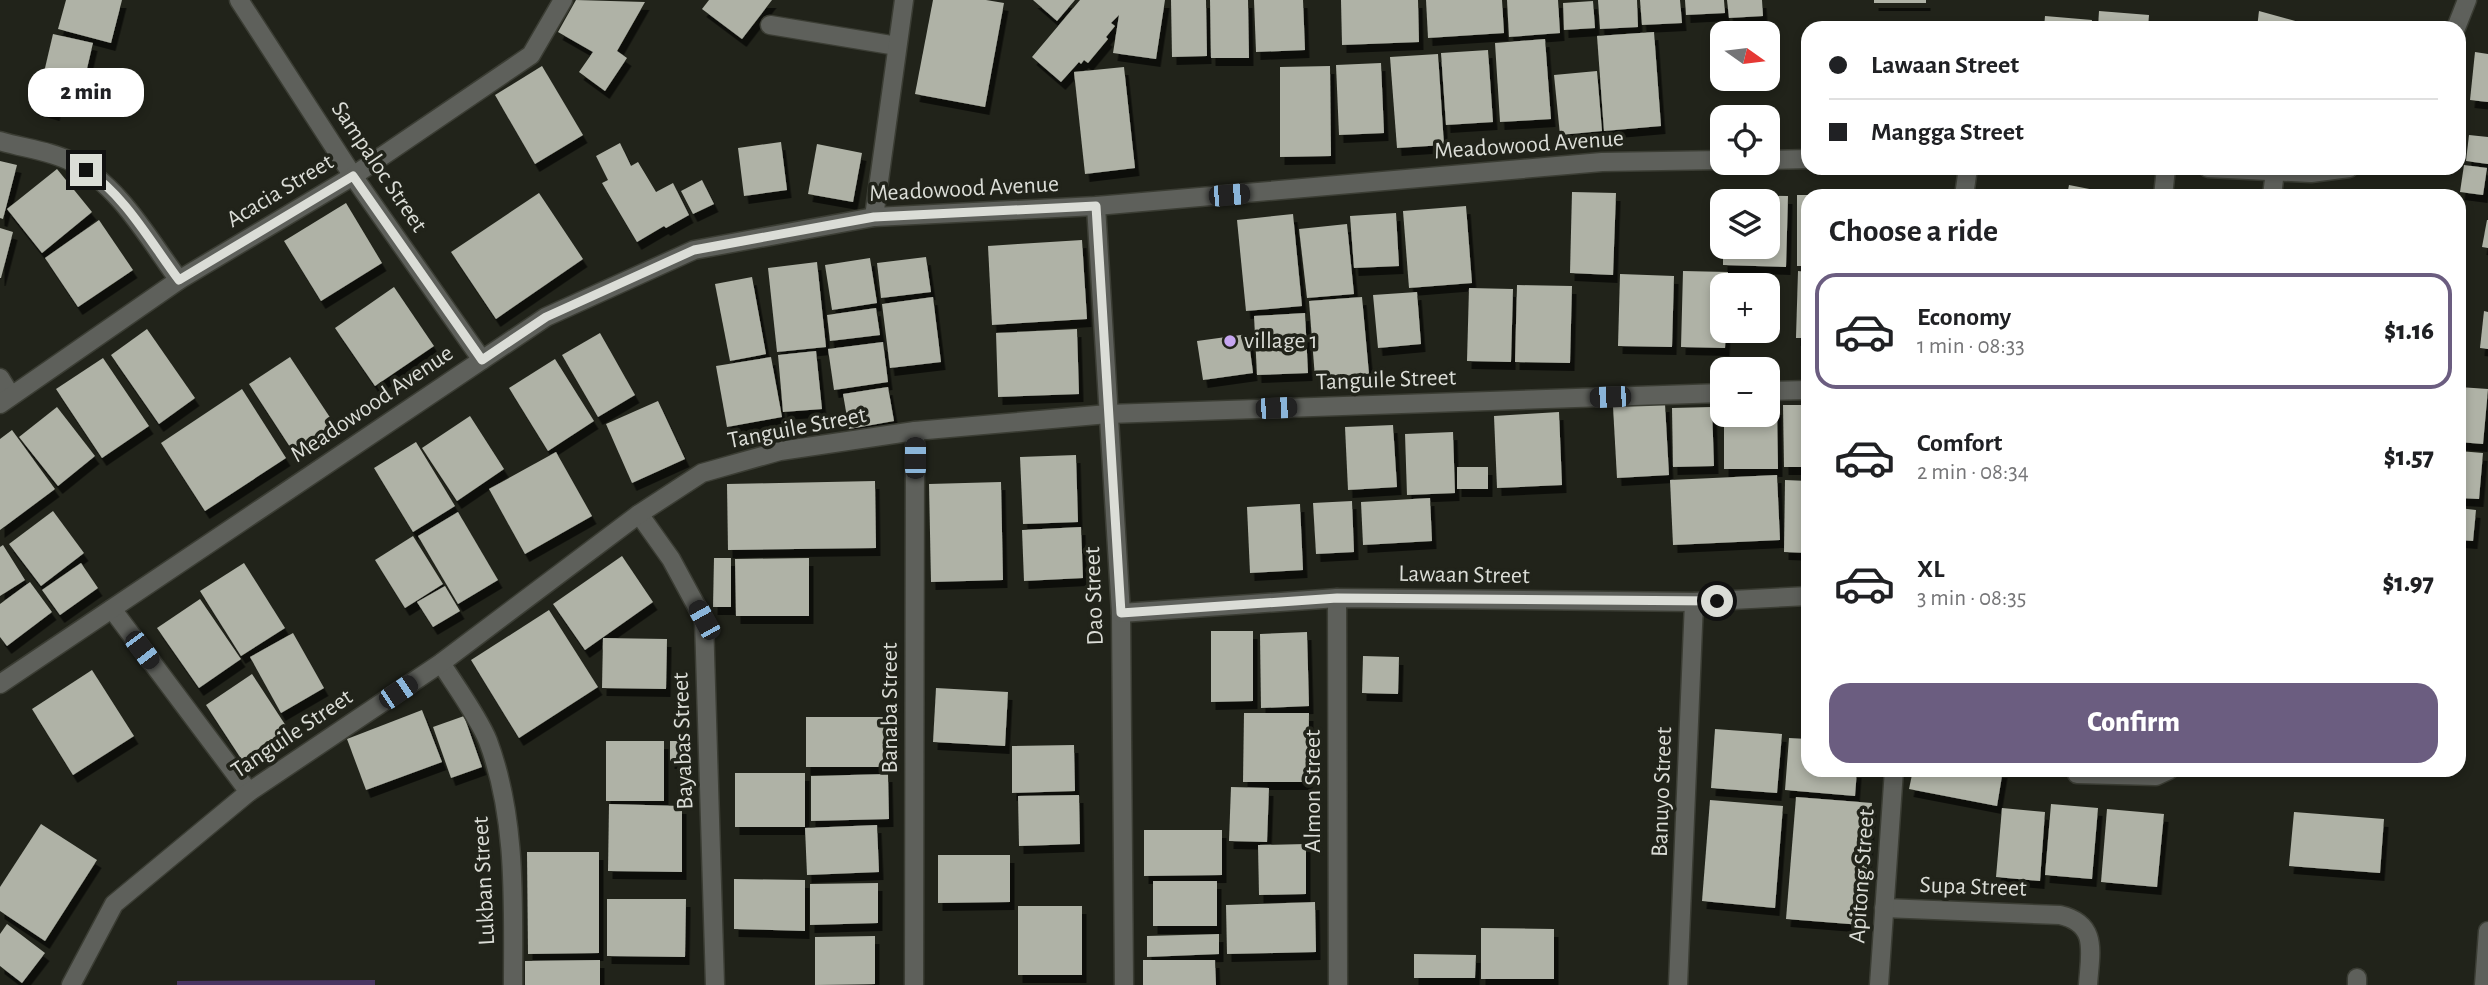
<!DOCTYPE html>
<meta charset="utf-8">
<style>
body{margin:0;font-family:"Alegreya Sans",sans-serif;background:#f6f6f6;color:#202124;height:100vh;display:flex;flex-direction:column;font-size:26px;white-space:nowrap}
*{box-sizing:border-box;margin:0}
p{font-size:23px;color:#757577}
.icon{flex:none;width:38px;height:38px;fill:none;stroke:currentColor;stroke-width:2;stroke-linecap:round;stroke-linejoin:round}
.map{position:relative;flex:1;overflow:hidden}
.panel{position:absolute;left:1801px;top:189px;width:665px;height:588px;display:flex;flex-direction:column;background:#fff;border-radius:21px;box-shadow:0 4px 10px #0003}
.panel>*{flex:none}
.hud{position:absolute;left:1801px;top:21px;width:665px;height:154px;border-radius:21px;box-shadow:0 4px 10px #0003;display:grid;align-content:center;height:154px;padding:0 28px;background:#fff}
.needle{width:46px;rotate:104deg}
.controls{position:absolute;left:1710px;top:21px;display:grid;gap:14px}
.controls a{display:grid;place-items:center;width:70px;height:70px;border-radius:14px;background:#fff;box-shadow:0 4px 10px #0003;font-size:35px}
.end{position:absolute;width:32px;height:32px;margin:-16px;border:9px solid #dbddd7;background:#111;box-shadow:0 0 0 4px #111}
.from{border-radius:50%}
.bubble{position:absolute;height:49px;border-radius:21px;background:#fff;box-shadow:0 4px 10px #0003;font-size:23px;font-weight:800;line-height:49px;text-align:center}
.car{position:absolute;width:21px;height:42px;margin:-21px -10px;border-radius:9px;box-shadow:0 0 5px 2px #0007;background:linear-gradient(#222 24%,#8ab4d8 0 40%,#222 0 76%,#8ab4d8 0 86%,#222 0)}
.hud b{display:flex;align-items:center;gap:24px;height:66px;font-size:26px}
.hud b+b{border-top:2px solid #e0e0e0}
.hud i{width:18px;height:18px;background:#202124}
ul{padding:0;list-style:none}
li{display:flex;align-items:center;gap:21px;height:116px;margin:0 14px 10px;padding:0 14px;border:4px solid transparent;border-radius:21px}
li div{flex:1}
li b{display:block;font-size:26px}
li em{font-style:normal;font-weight:800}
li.current{border-color:#6b5d80}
li>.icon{width:63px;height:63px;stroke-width:1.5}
h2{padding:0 28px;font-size:32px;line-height:84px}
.cta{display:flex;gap:14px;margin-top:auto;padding:14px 28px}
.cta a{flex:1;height:80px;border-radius:21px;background:#6b5d80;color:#fff;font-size:28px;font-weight:800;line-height:80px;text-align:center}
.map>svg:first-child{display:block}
.green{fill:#4a3662}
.building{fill:#afb2a6;filter:url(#shadow)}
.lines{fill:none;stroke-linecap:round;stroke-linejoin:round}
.lane-casing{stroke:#3b3d34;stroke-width:21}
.street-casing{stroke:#3b3d34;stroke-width:21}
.lane{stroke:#5e605b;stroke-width:18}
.street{stroke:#5e605b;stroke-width:18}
.route{stroke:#dbddd7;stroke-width:9}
.poi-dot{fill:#c6a6f0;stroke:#21231a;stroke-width:2.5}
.labels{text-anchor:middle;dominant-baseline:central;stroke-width:7;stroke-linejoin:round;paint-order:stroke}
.street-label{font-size:24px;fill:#dbddd7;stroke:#21231a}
.poi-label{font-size:24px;fill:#dbddd7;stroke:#21231a;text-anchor:start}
</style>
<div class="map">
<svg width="2488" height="985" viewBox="0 0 2488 985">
<defs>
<filter id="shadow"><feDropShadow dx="4.5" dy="8" stdDeviation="0" flood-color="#0009"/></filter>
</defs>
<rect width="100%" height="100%" fill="#21231a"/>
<polygon class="green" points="375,980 375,985 177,985 177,981"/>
<g class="building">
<polygon points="66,0 122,0 111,43 58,29"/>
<polygon points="576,0 645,2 617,51 627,58 605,91 579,72 593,52 558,32"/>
<polygon points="709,0 772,0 742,39 702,9"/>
<polygon points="933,0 986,0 1004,3 985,107 915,94"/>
<polygon points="1033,0 1075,0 1057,21"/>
<polygon points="1080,0 1165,0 1156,59 1113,53 1119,15 1111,23 1115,26 1106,37 1108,39 1088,63 1084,60 1081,64 1079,62 1061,82 1032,57"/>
<polygon points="1171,0 1206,0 1207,56 1172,57"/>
<polygon points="1210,0 1248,0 1249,58 1211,58"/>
<polygon points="1254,0 1303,0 1305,50 1256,52"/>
<polygon points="1341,0 1418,0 1419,42 1342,45"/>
<polygon points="1426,0 1502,0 1504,33 1428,38"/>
<polygon points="1507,0 1558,0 1560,33 1509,37"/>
<polygon points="1598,0 1637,0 1638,27 1600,29"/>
<polygon points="1640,0 1680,0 1682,23 1642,25"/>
<polygon points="1685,0 1724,0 1725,13 1686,15"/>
<polygon points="1727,0 1762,0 1763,16 1729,18"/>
<rect x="1874" y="0" width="52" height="3"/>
<polygon points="1593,1 1595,28 1564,30 1563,3"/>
<polygon points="2099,11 2149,15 2148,28 2098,28"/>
<polygon points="2259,11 2317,27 2316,28 2257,28"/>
<polygon points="2045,16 2092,20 2091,28 2044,28"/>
<polygon points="1654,32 1661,126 1604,131 1597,36"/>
<polygon points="53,34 93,43 81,94 41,85"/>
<polygon points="1545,39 1551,119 1500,122 1495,43"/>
<polygon points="1488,50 1493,122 1446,125 1441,53"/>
<polygon points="2475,52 2488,54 2488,102 2470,100"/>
<polygon points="1438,54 1444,145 1397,148 1390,57"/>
<polygon points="1381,63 1384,133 1339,135 1336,65"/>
<polygon points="542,66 583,135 535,164 495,95"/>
<polygon points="1330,66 1331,156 1280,157 1280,67"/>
<polygon points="1124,67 1135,168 1085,174 1074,72"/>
<polygon points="1597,71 1602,131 1560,135 1554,75"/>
<polygon points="38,86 61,92 55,113 33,107"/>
<polygon points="2469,135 2488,137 2488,164 2466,161"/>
<polygon points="781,142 787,190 744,196 738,148"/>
<polygon points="620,143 631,166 638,162 656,192 673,183 689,215 666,228 664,226 637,242 602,183 608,180 596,156"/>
<polygon points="817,144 862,153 853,202 808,194"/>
<polygon points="0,161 17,165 3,219 0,218"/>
<polygon points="2464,165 2487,168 2483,195 2460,192"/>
<polygon points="57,169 92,212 42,253 7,209"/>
<polygon points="702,180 714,204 693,214 681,191"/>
<polygon points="2069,185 2120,195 2120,196 2067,196"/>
<polygon points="1572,192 1616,193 1613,275 1570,273"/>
<polygon points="539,193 583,259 496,319 451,252"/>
<polygon points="1724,195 1788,196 1786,267 1723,265 1723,247 1768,247 1768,201 1724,201"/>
<rect x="1797" y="195" width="11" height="71"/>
<polygon points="346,203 382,263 321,301 284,241"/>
<polygon points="1466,206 1472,283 1409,288 1403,211"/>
<polygon points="1396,213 1399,266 1354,268 1350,216"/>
<polygon points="1293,214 1302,306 1246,311 1237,220"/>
<polygon points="99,220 133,270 78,307 45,258"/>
<polygon points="2487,220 2488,220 2488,248 2482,247"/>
<polygon points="1347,224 1354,294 1307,298 1299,229"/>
<polygon points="0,228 13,232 1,278 0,278"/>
<polygon points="1082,240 1087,319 992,325 988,246"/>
<polygon points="926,257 931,292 881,298 877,263"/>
<polygon points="870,258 877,303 832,310 825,265"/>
<polygon points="817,262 826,347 777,352 768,268"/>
<polygon points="1683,271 1728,272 1727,285 1722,285 1722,331 1726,331 1725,348 1681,347"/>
<polygon points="1798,271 1808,272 1808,338 1796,338"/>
<polygon points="1620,274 1674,276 1672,347 1618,346"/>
<polygon points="752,277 766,354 730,361 715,284"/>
<polygon points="1517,285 1572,286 1570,363 1515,362"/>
<polygon points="394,287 434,346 375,386 335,328"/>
<polygon points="1469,288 1513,289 1511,362 1467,361"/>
<polygon points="1417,292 1421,344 1378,348 1373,295"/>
<polygon points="933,297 941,362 890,368 882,304"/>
<polygon points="1362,297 1369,374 1315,378 1309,301"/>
<polygon points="876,308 880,335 830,341 827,315"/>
<polygon points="2484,311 2488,312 2488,349 2480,348"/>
<polygon points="1305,313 1308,373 1257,375 1254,316"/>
<polygon points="147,329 195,398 159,424 111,355"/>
<polygon points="1077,329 1079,394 998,397 996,333"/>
<polygon points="600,333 635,395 598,417 562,355"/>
<polygon points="1248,334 1253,373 1203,380 1197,341"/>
<polygon points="883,342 888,382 834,390 828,349"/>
<polygon points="816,351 822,409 783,412 778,355"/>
<polygon points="290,357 335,425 294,453 249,384"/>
<polygon points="771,357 782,417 727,427 716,366"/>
<polygon points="103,358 149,426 102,458 56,389"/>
<polygon points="555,359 594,421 548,451 509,388"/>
<polygon points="888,387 894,421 849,429 843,394"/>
<polygon points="2459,387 2488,389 2483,444 2459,442"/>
<polygon points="242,389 286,458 205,511 161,443"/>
<polygon points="658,401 685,459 632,483 606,424"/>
<polygon points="1665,404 1669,475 1617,478 1613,407"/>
<polygon points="1783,405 1808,405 1808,467 1784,467"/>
<polygon points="57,407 95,456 58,486 19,437"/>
<polygon points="1712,407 1714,466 1673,467 1672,408"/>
<polygon points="1768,407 1777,407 1778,469 1724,469 1724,415 1768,415"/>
<polygon points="1559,412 1562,485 1497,488 1494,416"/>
<polygon points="470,416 504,469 457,501 422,448"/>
<polygon points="1393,425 1397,487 1348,490 1345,427"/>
<polygon points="12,430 55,489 0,530 0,439"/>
<polygon points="1453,432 1455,493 1407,495 1405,434"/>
<polygon points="416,442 455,506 413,532 374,468"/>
<polygon points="2459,451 2483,453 2479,499 2459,498"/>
<polygon points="556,452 592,516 525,554 489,489"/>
<polygon points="1076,455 1078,522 1023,524 1020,457"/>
<rect x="1457" y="467" width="31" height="22"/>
<polygon points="1777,475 1780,540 1673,545 1670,480"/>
<polygon points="1785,480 1808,481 1808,553 1784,552"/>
<polygon points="875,481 876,548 728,550 727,484"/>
<polygon points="1001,482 1003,580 931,582 929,484"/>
<polygon points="1430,498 1432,541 1363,545 1361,502"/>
<polygon points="1352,501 1354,552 1316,554 1313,503"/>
<polygon points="1300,504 1303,570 1250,573 1247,507"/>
<polygon points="2459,508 2476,510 2473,541 2459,540"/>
<polygon points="53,511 84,553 41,586 9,544"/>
<polygon points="458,512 498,580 458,604 418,536"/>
<polygon points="1081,527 1083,578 1024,581 1022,530"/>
<polygon points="413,536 443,584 405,608 375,560"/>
<polygon points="3,545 25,580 0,596 0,547"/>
<polygon points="622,556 653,602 585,650 553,604"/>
<polygon points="714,558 731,558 731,607 713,607"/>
<polygon points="809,558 809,616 736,616 735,559"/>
<polygon points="81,563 98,588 60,615 42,590"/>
<polygon points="244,563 285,628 241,656 200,591"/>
<polygon points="30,582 52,612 7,646 0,637 0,604"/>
<polygon points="445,586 460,611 433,627 417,602"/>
<polygon points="200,599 241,659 199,688 157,628"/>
<polygon points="549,610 598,687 519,738 471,660"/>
<polygon points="1211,631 1253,631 1253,701 1211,702"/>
<polygon points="1307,632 1309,706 1261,708 1260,634"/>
<polygon points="293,633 324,688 281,713 250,657"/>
<polygon points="603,638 667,639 666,689 602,688"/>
<polygon points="1363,656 1399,657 1398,694 1362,693"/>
<polygon points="92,670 134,736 73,775 32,709"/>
<polygon points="252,674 288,729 242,760 206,705"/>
<polygon points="1805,681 1808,681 1808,729 1801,728"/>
<polygon points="936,688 1008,692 1005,746 933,742"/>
<polygon points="422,710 442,762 366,790 347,739"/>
<polygon points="1244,713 1309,713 1308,782 1243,782"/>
<polygon points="464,716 482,767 451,778 433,727"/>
<polygon points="806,717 884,717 883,767 806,767"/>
<polygon points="1715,729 1782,734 1777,793 1711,788"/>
<polygon points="1789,738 1808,739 1808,770 1857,770 1855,796 1785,790"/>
<rect x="606" y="741" width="58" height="60"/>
<rect x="670" y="741" width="16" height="20"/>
<polygon points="1074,745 1075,791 1012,793 1012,746"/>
<polygon points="1913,770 2003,770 1997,806 1909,789"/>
<rect x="735" y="773" width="70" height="54"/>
<polygon points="888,774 889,819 811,821 811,776"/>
<polygon points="1231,787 1269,788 1267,842 1229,841"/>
<polygon points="1079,795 1080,844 1019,846 1018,796"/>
<polygon points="1796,797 1872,803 1862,925 1786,919"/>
<polygon points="1710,800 1783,806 1775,908 1702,901"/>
<polygon points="609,804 682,806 682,872 608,871"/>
<polygon points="2051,804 2098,808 2092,879 2045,875"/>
<polygon points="2002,808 2045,812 2040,881 1996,877"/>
<polygon points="2107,809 2164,814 2157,887 2101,882"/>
<polygon points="2294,812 2384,819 2380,873 2289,866"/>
<polygon points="41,824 97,860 45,941 0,911 0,887"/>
<polygon points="877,825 879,872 807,875 805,828"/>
<polygon points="1144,830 1222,830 1222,875 1144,876"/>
<polygon points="1306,844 1306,894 1259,895 1258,845"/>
<polygon points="527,852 599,852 599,953 528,954"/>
<polygon points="938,855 1010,855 1010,902 938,903"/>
<polygon points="734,879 805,880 805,931 734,929"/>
<rect x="1153" y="881" width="64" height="45"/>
<polygon points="878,883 878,923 810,925 810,884"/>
<polygon points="607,899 686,899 685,957 607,956"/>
<polygon points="1315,902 1316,952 1227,954 1226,905"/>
<rect x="1018" y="906" width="64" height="69"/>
<polygon points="7,924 45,953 22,983 0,966 0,934"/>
<polygon points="1481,928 1554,929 1554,979 1481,979"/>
<polygon points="1219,934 1219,954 1147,957 1147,936"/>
<polygon points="875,936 875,984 815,985 815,937"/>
<polygon points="1414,954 1476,955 1475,978 1414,978"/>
<polygon points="600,960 600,985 525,985 525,961"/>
<polygon points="1143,960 1215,960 1216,985 1143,985"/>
</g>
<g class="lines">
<g class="lane-casing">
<g id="lane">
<polyline points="770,25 897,46"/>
<polyline points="2163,196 2166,168"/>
<polyline points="2272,196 2275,171"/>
<polyline points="112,609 249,792"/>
<polyline points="2077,774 2156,776 2169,770"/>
<polyline points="2357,978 2357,985"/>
</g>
</g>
<g class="street-casing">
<g id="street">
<polyline points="239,0 353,176 482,360"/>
<polyline points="2456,28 2467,0"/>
<path d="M0,141C23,148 51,151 72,162C118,183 150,241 179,280"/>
<polyline points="1768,160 1808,159"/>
<polyline points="2208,168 2311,173 2349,168"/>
<polyline points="1964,196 1968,168"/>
<polyline points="1096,206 1121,613 1124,985"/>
<polyline points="874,217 904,0"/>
<polyline points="0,378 11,396"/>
<polyline points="1768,391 1808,390"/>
<polyline points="0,404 179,280 353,176 531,55 563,0"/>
<polyline points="639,514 671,559 704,620 715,985"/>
<polyline points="1337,598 1338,985"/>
<polyline points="1121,613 1337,598 1694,602 1808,596"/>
<path d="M441,663C455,685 479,718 488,741C517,819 513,903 513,985"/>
<polyline points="0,684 546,317 694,250 874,217 1096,206 1602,162 1722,160"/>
<path d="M1884,908L2060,915C2099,924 2090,953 2088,985"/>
<polyline points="71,985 114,904 249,792 441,663 639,514 702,473 780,451 915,431 1108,414 1722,393"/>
<polyline points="914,985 915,431"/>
<polyline points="1678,985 1694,602"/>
<polyline points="1879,985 1894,770"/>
<polyline points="2484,985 2488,931"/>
</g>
</g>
<use href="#lane" class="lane"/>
<use href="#street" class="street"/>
</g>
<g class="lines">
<path class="route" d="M86,170C125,195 151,243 179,280L353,176L482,360L546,317L694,250L874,217L1096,206L1121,613L1337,598L1717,601"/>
</g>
<circle class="poi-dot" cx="1230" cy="341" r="7"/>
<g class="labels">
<g class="street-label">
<text transform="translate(1529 145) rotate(-4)">Meadowood Avenue</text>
<text transform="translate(379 167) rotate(56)">Sampaloc Street</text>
<text transform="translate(964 189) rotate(-3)">Meadowood Avenue</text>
<text transform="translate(280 191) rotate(-31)">Acacia Street</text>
<text transform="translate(1386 380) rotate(-2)">Tanguile Street</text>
<text transform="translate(372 404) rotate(-34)">Meadowood Avenue</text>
<text transform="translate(797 428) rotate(-11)">Tanguile Street</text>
<text transform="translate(1464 575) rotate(1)">Lawaan Street</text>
<text transform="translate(1094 596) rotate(-92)">Dao Street</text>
<text transform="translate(890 708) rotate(-90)">Banaba Street</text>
<text transform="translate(292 734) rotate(-34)">Tanguile Street</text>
<text transform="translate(683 741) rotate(-92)">Bayabas Street</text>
<text transform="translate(1313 791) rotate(-90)">Almon Street</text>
<text transform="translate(1662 792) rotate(-88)">Banuyo Street</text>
<text transform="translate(1862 876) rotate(-86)">Apitong Street</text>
<text transform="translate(484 881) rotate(-93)">Lukban Street</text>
<text transform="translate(1973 887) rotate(2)">Supa Street</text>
</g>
<g class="poi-label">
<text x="1244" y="341">village 1</text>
</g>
</g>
</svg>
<div class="controls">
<a><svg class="needle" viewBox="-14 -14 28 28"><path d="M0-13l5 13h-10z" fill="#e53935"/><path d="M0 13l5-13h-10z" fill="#757577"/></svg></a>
<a><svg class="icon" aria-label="locate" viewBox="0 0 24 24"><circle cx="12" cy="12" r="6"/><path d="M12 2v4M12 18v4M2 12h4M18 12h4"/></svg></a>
<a><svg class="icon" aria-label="layers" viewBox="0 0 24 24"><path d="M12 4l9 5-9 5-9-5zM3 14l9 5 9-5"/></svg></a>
<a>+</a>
<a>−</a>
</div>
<i class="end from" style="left:1717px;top:601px"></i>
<i class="end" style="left:86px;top:170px"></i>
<div class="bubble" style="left:28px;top:68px;width:116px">2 min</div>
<i class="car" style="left:1229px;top:195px;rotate:85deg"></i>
<i class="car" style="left:1610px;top:397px;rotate:268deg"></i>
<i class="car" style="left:1276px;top:408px;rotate:88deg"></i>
<i class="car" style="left:915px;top:458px;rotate:0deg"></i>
<i class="car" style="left:704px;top:620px;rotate:331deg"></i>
<i class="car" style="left:142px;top:650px;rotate:143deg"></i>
<i class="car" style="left:398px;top:692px;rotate:56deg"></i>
<div class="hud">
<b><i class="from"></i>Lawaan Street</b>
<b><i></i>Mangga Street</b>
</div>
<section class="panel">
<h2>Choose a ride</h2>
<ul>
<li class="current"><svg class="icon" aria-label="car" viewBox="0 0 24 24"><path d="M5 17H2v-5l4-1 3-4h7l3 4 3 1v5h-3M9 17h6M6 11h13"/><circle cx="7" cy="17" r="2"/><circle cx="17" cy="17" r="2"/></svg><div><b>Economy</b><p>1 min · 08:33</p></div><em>$1.16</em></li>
<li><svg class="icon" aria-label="car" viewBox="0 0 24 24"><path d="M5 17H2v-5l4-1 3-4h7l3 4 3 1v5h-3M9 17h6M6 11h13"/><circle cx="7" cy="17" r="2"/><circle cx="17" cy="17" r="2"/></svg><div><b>Comfort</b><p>2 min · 08:34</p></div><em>$1.57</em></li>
<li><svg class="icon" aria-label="car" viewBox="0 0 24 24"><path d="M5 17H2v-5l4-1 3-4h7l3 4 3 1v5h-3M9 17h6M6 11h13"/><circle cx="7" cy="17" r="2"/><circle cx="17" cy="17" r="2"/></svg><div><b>XL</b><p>3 min · 08:35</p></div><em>$1.97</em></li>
</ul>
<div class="cta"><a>Confirm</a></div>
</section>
</div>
